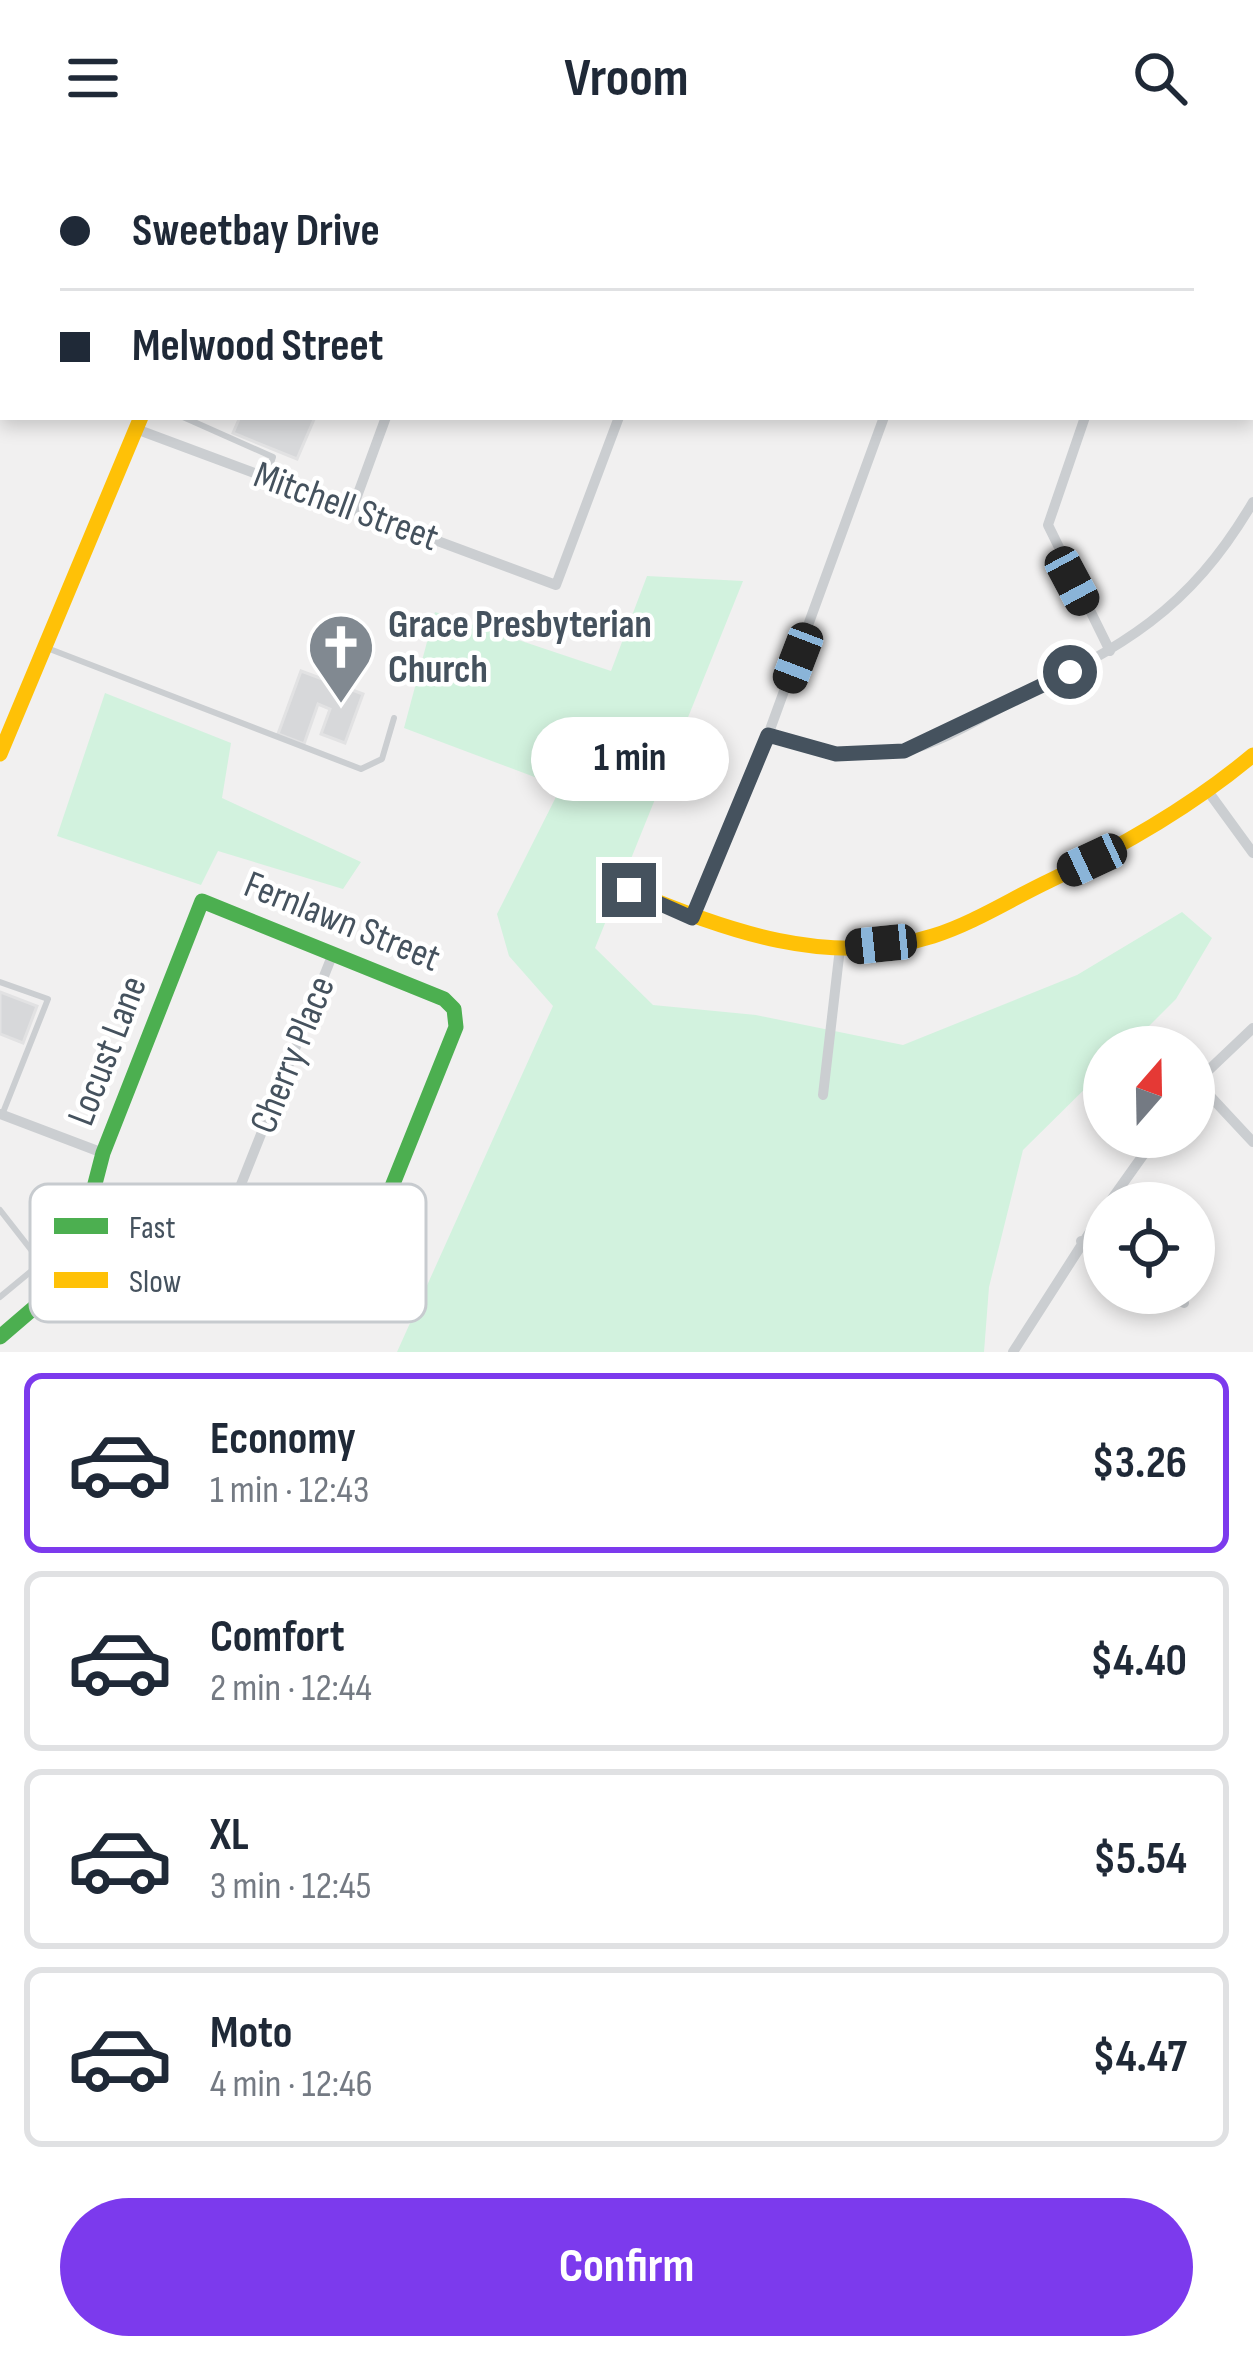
<!DOCTYPE html>
<meta charset="utf-8">
<style>
body{margin:0;font-family:"Sofia Sans Condensed",sans-serif;background:#f6f6f7;color:#1f2937;height:100vh;display:flex;flex-direction:column;font-size:45px;white-space:nowrap}
*{box-sizing:border-box;margin:0}
p{font-size:39px;color:#747a83}
.icon{flex:none;width:66px;height:66px;fill:none;stroke:currentColor;stroke-width:2;stroke-linecap:round;stroke-linejoin:round}
.map{position:relative;height:1196px;overflow:hidden}
.sheet{display:flex;flex-direction:column;background:#fff;flex:1}
.sheet>*{flex:none}
.hud{position:absolute;left:0px;top:0px;width:1254px;height:264px;box-shadow:0 6px 18px #0003;display:grid;align-content:center;height:264px;padding:0 60px;background:#fff}
.needle{width:78px;rotate:20deg}
.fabs{position:absolute;left:1083px;top:870px;display:grid;gap:24px}
.fabs a{display:grid;place-items:center;width:132px;height:132px;border-radius:50%;background:#fff;box-shadow:0 6px 18px #0003;font-size:60px}
.end{position:absolute;width:54px;height:54px;margin:-27px;border:15px solid #45525e;background:#fff;box-shadow:0 0 0 6px #fff}
.from{border-radius:50%}
.bubble{position:absolute;height:84px;border-radius:42px;background:#fff;box-shadow:0 6px 18px #0003;font-size:39px;font-weight:700;line-height:84px;text-align:center}
.car{position:absolute;width:36px;height:72px;margin:-36px -18px;border-radius:15px;box-shadow:0 0 9px 3px #0007;background:linear-gradient(#222 24%,#8ab4d8 0 40%,#222 0 76%,#8ab4d8 0 86%,#222 0)}
.hud b{display:flex;align-items:center;gap:42px;height:114px;font-size:45px}
.hud b+b{border-top:3px solid #e0e1e3}
.hud i{width:30px;height:30px;background:#1f2937}
ul{padding:21px 0 0;list-style:none}
li{display:flex;align-items:center;gap:36px;height:180px;margin:0 24px 18px;padding:0 36px;border:6px solid #e0e1e3;border-radius:18px}
li div{flex:1}
li b{display:block;font-size:45px}
li em{font-style:normal;font-weight:700}
li.current{border-color:#7c3aed}
li>.icon{width:108px;height:108px;stroke-width:1.5}
.button{display:flex;gap:24px;margin-top:auto;padding:24px 60px}
.button a{flex:1;height:138px;border-radius:72px;background:#7c3aed;color:#fff;font-size:48px;font-weight:700;line-height:138px;text-align:center}
header{display:flex;justify-content:space-between;align-items:center;height:156px;padding:0 60px;background:#fff;font-size:54px;font-weight:700}
.map>svg:first-child{display:block}
.green{fill:#d2f2de}
.building{fill:#d7d8da;stroke:#e2e2e3;stroke-width:3}
.lines{fill:none;stroke-linecap:round;stroke-linejoin:round}
.lane{stroke:#cbced1;stroke-width:6}
.street{stroke:#cbced1;stroke-width:10}
.fast{stroke:#4caf50;stroke-width:15}
.slow{stroke:#ffc107;stroke-width:15}
.route{stroke:#45525e;stroke-width:15}
.labels{text-anchor:middle;dominant-baseline:central;stroke-width:9;stroke-linejoin:round;paint-order:stroke}
.street-label{font-size:39px;fill:#45525e;stroke:#fff}
.poi-label{font-size:39px;font-weight:bold;fill:#45525e;stroke:#fff;text-anchor:start}
.key{fill:#fff;stroke:#c7cbcf;stroke-width:3}
.key-label{font-size:33px;fill:#45525e}
</style>
<header><svg class="icon" aria-label="menu" viewBox="0 0 24 24"><path d="M4 6h16M4 12h16M4 18h16"/></svg>Vroom<svg class="icon" aria-label="search" viewBox="0 0 24 24"><circle cx="10" cy="10" r="6"/><path d="M15 15l6 6"/></svg></header>
<div class="map">
<svg width="1253" height="1196" viewBox="0 0 1253 1196">
<rect width="100%" height="100%" fill="#f1f0f0"/>
<g class="green">
<polygon points="647,420 743,425 595,792 653,849 756,859 903,889 1077,819 1182,756 1212,782 1176,843 1128,891 1104,891 1104,914 1023,994 989,1131 984,1196 397,1196 553,850 509,800 497,758 561,631 404,572 435,456 611,515"/>
<polygon points="105,537 231,587 222,642 361,706 343,733 218,695 201,729 57,680"/>
</g>
<g class="building">
<polygon points="240,261 315,261 297,303 233,277"/>
<polygon points="301,515 363,538 345,587 321,578 330,553 318,548 304,588 278,578"/>
<polygon points="0,836 37,850 23,887 0,878"/>
</g>
<g class="lines">
<g class="lane">
<polyline points="183,261 273,301 266,322"/>
<polyline points="47,492 361,613 382,603 394,562"/>
<polyline points="0,826 48,843 2,959"/>
<polyline points="0,1054 57,1127"/>
<polyline points="0,1141 41,1107"/>
</g>
<g class="street">
<polyline points="1004,0 1011,3"/>
<polyline points="480,3 481,0"/>
<polyline points="716,3 717,0"/>
<polyline points="962,3 963,0"/>
<polyline points="1161,3 1162,0"/>
<polyline points="1251,95 1253,96"/>
<polyline points="1085,261 1048,369 1110,495"/>
<polyline points="136,273 556,429 619,261"/>
<polyline points="352,354 386,261"/>
<path d="M768,579C813,592 856,606 903,595C941,587 977,564 1011,546C1122,490 1187,458 1253,346"/>
<polyline points="1210,638 1253,697"/>
<polyline points="692,762 768,579 884,261"/>
<polyline points="1196,925 1253,986"/>
<polyline points="1194,928 1253,872"/>
<polyline points="823,939 840,792"/>
<polyline points="0,958 103,997"/>
<polyline points="1109,1047 1156,981"/>
<polyline points="1081,1085 1104,1099"/>
<polyline points="214,1137 238,1036 332,800"/>
<polyline points="1167,1137 1184,1147"/>
<polyline points="1013,1196 1104,1054"/>
</g>
<g class="fast">
<polyline points="252,3 254,0"/>
<polyline points="0,1181 71,1120 103,997 202,745 444,843 454,853 456,871 354,1125 329,1150 295,1155 75,1109"/>
</g>
<g class="slow">
<polyline points="0,598 141,261"/>
<path d="M629,734C723,774 831,813 933,780C974,767 1011,743 1049,725C1123,690 1191,651 1253,599"/>
</g>
</g>
<g class="lines">
<polyline class="route" points="629,734 692,762 768,579 836,598 904,595 1070,516"/>
</g>
<defs>
<g id="church-pin" transform="scale(3.45)"><path d="M0 17L-7.5 6A9.5 9.5 0 1 1 7.5 6Z" fill="#818991" stroke="#fff"/><path d="M-1.2-6h2.4v3.5h3.3v2.4h-3.3V6h-2.4V-.1h-3.3v-2.4h3.3Z" fill="#fff"/></g>
</defs>
<g fill-rule="evenodd">
<use href="#church-pin" x="341" y="491"/>
</g>
<g class="labels">
<g class="street-label">
<text transform="translate(346 351) rotate(20)">Mitchell Street</text>
<text transform="translate(342 766) rotate(22)">Fernlawn Street</text>
<text transform="translate(108 895) rotate(-69)">Locust Lane</text>
<text transform="translate(293 899) rotate(-68)">Cherry Place</text>
</g>
<g class="poi-label">
<text x="388" y="469">Grace Presbyterian<tspan x="388" dy="45">Church</tspan></text>
</g>
</g>
<rect x="30" y="1028" width="396" height="138" rx="18" class="key"/>
<rect x="54" y="1062" width="54" height="16" fill="#4caf50"/>
<rect x="54" y="1116" width="54" height="16" fill="#ffc107"/>
<g class="key-label">
<text x="129" y="1082">Fast</text>
<text x="129" y="1136">Slow</text>
</g>
</svg>
<div class="fabs">
<a><svg class="needle" viewBox="-14 -14 28 28"><path d="M0-13l5 13h-10z" fill="#e53935"/><path d="M0 13l5-13h-10z" fill="#747a83"/></svg></a>
<a><svg class="icon" aria-label="locate" viewBox="0 0 24 24"><circle cx="12" cy="12" r="6"/><path d="M12 2v4M12 18v4M2 12h4M18 12h4"/></svg></a>
</div>
<i class="end from" style="left:1070px;top:516px"></i>
<i class="end" style="left:629px;top:734px"></i>
<div class="bubble" style="left:531px;top:561px;width:198px">1 min</div>
<i class="car" style="left:1072px;top:425px;rotate:152deg"></i>
<i class="car" style="left:798px;top:502px;rotate:201deg"></i>
<i class="car" style="left:1092px;top:704px;rotate:245deg"></i>
<i class="car" style="left:881px;top:788px;rotate:264deg"></i>
<div class="hud">
<b><i class="from"></i>Sweetbay Drive</b>
<b><i></i>Melwood Street</b>
</div>
</div>
<section class="sheet">
<ul>
<li class="current"><svg class="icon" aria-label="car" viewBox="0 0 24 24"><path d="M5 17H2v-5l4-1 3-4h7l3 4 3 1v5h-3M9 17h6M6 11h13"/><circle cx="7" cy="17" r="2"/><circle cx="17" cy="17" r="2"/></svg><div><b>Economy</b><p>1 min · 12:43</p></div><em>$3.26</em></li>
<li><svg class="icon" aria-label="car" viewBox="0 0 24 24"><path d="M5 17H2v-5l4-1 3-4h7l3 4 3 1v5h-3M9 17h6M6 11h13"/><circle cx="7" cy="17" r="2"/><circle cx="17" cy="17" r="2"/></svg><div><b>Comfort</b><p>2 min · 12:44</p></div><em>$4.40</em></li>
<li><svg class="icon" aria-label="car" viewBox="0 0 24 24"><path d="M5 17H2v-5l4-1 3-4h7l3 4 3 1v5h-3M9 17h6M6 11h13"/><circle cx="7" cy="17" r="2"/><circle cx="17" cy="17" r="2"/></svg><div><b>XL</b><p>3 min · 12:45</p></div><em>$5.54</em></li>
<li><svg class="icon" aria-label="car" viewBox="0 0 24 24"><path d="M5 17H2v-5l4-1 3-4h7l3 4 3 1v5h-3M9 17h6M6 11h13"/><circle cx="7" cy="17" r="2"/><circle cx="17" cy="17" r="2"/></svg><div><b>Moto</b><p>4 min · 12:46</p></div><em>$4.47</em></li>
</ul>
<div class="button"><a>Confirm</a></div>
</section>
